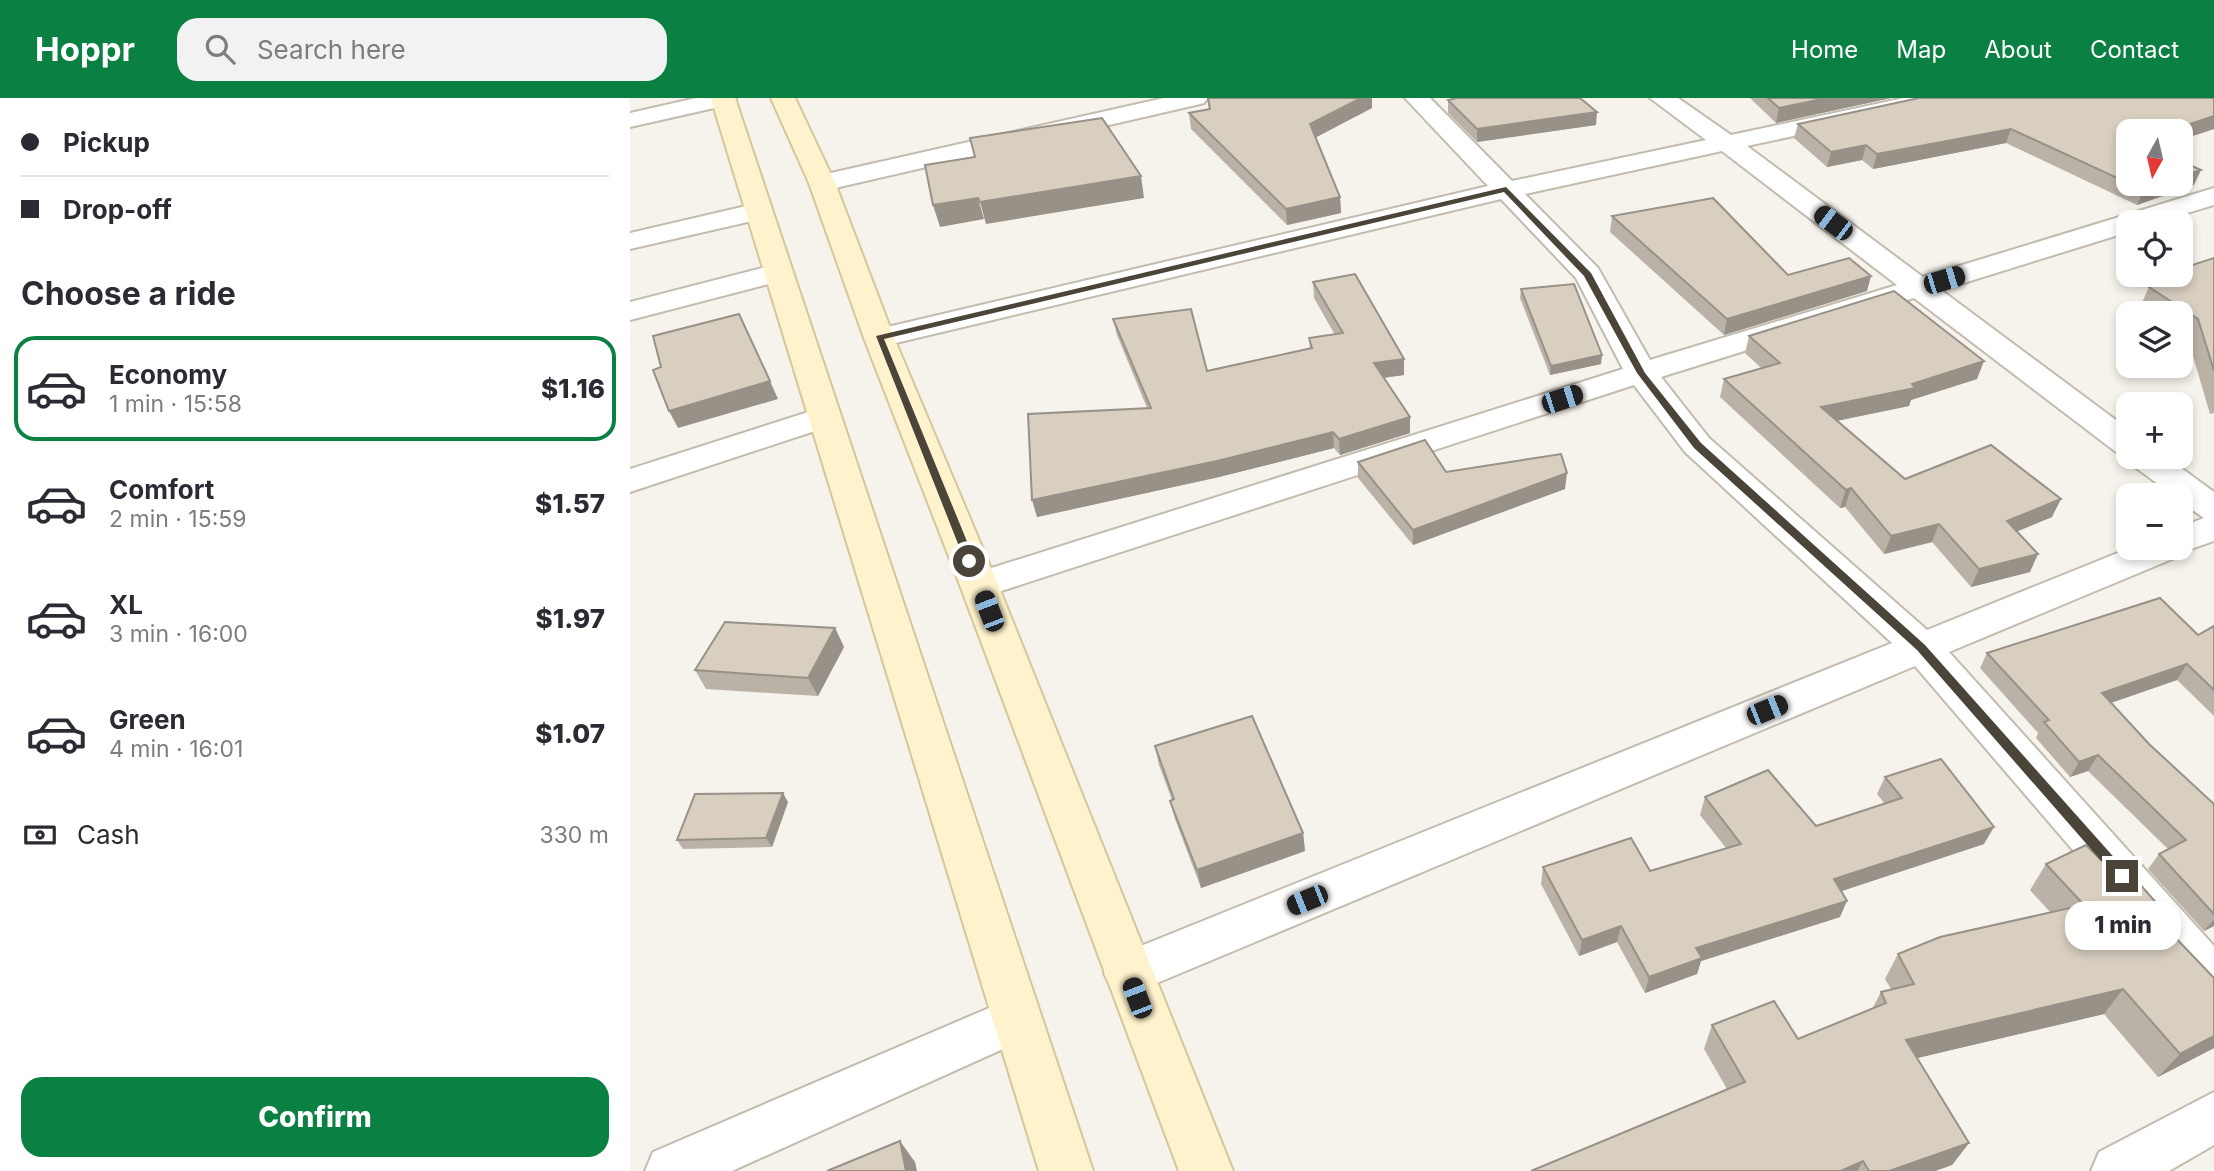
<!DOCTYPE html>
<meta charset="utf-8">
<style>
body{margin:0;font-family:Inter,sans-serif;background:#f2f2f3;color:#2b2b33;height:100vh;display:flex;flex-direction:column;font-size:26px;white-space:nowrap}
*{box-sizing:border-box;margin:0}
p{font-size:23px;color:#7c7c81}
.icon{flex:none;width:38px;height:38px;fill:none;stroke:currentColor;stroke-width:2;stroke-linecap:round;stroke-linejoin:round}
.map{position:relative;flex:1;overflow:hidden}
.drawer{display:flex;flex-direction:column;background:#fff;width:630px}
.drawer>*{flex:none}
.hud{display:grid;align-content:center;height:154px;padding:0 21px;background:#fff}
.needle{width:46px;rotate:188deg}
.controls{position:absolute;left:1486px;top:21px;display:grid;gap:14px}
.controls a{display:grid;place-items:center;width:77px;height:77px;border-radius:14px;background:#fff;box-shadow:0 4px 10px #0003;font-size:35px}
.end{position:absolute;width:32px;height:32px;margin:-16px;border:9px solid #4b4439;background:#fff;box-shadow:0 0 0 4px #fff}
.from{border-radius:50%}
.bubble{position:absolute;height:49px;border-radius:21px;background:#fff;box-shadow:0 4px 10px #0003;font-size:23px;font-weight:800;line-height:49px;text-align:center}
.car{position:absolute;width:21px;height:42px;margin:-21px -10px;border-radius:9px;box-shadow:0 0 5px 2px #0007;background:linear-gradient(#222 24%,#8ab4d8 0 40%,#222 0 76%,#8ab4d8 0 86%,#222 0)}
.hud b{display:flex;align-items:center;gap:24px;height:66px;font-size:26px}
.hud b+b{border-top:2px solid #e1e1e2}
.hud i{width:18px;height:18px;background:#2b2b33}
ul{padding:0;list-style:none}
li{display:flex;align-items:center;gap:21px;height:105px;margin:0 14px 10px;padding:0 7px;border:4px solid transparent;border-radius:21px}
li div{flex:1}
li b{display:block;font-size:26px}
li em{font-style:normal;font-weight:800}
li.current{border-color:#0b8043}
li>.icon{width:63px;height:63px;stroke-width:1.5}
h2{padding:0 21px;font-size:32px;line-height:84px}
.pay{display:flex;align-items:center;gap:18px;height:77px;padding:0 21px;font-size:26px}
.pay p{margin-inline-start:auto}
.button{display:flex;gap:14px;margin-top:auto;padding:14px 21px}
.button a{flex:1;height:80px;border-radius:21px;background:#0b8043;color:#fff;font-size:28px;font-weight:800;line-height:80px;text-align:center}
header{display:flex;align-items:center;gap:42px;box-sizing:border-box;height:98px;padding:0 35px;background:#0b8043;color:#fff}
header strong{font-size:33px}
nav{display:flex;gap:38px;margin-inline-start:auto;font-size:24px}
.search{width:490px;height:63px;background:#f2f2f3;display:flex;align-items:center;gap:18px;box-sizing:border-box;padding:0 24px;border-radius:21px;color:#7c7c81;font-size:26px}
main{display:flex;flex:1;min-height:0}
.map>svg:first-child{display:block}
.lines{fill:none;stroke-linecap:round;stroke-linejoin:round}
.street-casing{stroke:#c2bbae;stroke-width:4}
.secondary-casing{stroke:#d6c79b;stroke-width:4}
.street{fill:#fff;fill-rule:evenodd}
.secondary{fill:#fff3cd;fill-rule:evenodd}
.wall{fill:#bab2a6}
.shaded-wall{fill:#979187}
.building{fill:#d8cfc1;stroke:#979187;stroke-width:2}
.route{fill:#4b4439}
</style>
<header>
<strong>Hoppr</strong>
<div class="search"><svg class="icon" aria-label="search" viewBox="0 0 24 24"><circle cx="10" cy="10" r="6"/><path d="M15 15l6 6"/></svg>Search here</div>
<nav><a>Home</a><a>Map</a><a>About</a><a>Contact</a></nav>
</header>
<main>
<section class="drawer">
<div class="hud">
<b><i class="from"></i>Pickup</b>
<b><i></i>Drop-off</b>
</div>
<h2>Choose a ride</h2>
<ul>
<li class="current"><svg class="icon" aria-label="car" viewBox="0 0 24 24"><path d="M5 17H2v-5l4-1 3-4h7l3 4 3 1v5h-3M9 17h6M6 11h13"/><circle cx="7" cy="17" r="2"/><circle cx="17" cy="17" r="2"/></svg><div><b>Economy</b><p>1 min · 15:58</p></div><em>$1.16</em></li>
<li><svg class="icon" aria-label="car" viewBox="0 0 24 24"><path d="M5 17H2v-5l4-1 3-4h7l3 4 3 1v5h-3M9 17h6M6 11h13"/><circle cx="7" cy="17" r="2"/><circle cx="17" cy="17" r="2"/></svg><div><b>Comfort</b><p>2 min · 15:59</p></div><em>$1.57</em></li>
<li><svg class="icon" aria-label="car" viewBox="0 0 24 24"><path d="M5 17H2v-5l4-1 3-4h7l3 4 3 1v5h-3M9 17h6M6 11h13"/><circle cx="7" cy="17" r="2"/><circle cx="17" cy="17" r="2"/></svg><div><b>XL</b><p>3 min · 16:00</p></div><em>$1.97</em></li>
<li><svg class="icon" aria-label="car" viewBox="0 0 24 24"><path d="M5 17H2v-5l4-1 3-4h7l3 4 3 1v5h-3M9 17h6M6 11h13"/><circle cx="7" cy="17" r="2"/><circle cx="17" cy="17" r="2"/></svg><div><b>Green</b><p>4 min · 16:01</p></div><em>$1.07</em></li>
</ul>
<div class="pay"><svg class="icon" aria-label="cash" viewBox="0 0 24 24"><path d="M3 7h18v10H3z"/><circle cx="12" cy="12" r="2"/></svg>Cash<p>330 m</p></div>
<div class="button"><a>Confirm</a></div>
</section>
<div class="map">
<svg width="1584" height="1073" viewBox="0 0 1584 1073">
<rect width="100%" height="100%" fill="#f6f3ec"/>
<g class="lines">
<g class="street-casing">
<g id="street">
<polygon points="66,0 106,1 102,6 0,29 0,15"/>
<polygon points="534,0 578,0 574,5 566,7 192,93 183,91 179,85 183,79 192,77"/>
<path d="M775,0H800L882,83L1076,42L1020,0H1048L1101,37L1274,0H1320L1316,5L1308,7L1117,48L1293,179L1584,90V107L1527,124H1498V134L1311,192L1498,331V358L1486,354L1284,200L1031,279L1079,340L1297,532L1500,450H1550V429L1574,420L1550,403V397H1543L1502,367L1497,359L1498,358L1536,359L1584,394V443L1549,455L1547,459L1319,554L1584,848V904L1567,897L1285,568L515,890L498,897L481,890L474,875L481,860L1262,545L1055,354L1004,287L362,496L349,500L336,496L330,487L336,478L993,271L946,180L871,101L249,249L238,246L234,240L238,234L249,231L858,88ZM1092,53L1267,187L1020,262L968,170L895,96Z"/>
<polygon points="129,105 139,107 142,113 139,119 0,151 0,135"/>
<polygon points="148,166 158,169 162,175 158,181 0,222 0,204"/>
<polygon points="194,309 206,312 210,319 206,326 0,394 0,371"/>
<polygon points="387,898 404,905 411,921 404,937 102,1073 15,1073 23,1054"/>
<polygon points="1584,994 1584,1047 1539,1073 1461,1073 1469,1054"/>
</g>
</g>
<g class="secondary-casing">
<g id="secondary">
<polygon points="81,0 105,0 463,1073 409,1073"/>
<polygon points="141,0 165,0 205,85 264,240 368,487 603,1073 549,1073 330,487 234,240 179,85"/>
</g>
</g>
<use href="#street" class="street"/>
<use href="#secondary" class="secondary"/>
</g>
<g class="wall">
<polygon points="577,0 742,0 742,10 685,39 710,99 711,115 657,127 561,31 559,15 579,11"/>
<polygon points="1120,0 1261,0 1146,25"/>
<polygon points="1584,0 1584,31 1550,42 1498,33 1498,86 1564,87 1507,107 1376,45 1243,71 1232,62 1197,69 1164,40 1168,26"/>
<polygon points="818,2 966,27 847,44 818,15"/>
<polygon points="982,118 1158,177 1237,193 1094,237 980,134"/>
<polygon points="1584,160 1584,315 1580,316 1558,241 1550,236 1550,215 1519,215 1510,209 1519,189 1543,181 1545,177 1550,177 1550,171"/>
<polygon points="683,184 774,261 774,277 753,280 780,319 780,335 710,357 704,350 589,379 407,419 517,310 487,237 483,221 577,273 680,251 679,240 705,237 684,200"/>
<polygon points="891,191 971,266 920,277 890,200"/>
<polygon points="1119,238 1347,281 1281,302 1279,308 1207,323 1275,381 1422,419 1387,433 1400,474 1341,489 1302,444 1254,456 1215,409 1210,410 1090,299 1094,281 1131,270 1115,255"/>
<polygon points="728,364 816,374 935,391 783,447 728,380"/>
<polygon points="1584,528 1584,618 1547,582 1481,605 1519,646 1584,706 1584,828 1574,833 1518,771 1529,756 1539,752 1458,673 1440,679 1406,640 1408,635 1350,570 1357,555 1568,537"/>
<polygon points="205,530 214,549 188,598 76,591 65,572"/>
<polygon points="525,648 673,735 675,753 571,790 545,721 540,703 542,702 529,667"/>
<polygon points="1255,679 1354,746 1211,793 1210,819 1071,863 1067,876 1015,895 987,844 949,858 911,786 913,769 1020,773 1096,750 1070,717 1075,699 1186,728 1255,706 1247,696"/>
<polygon points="158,704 142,749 53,751 47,742"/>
<polygon points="1416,766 1544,838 1584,880 1584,950 1528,979 1474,916 1287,960 1339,1045 1322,1067 1305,1073 901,1073 1097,991 1074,951 1082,927 1168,941 1242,911 1251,894 1261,891 1255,881 1268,856 1420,814 1400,792"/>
</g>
<g class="shaded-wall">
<polygon points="731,0 742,0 742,10 681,42 680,26"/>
<polygon points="1197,0 1261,0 1146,25 1149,10"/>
<polygon points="967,14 966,27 847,44 847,31"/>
<polygon points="1584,18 1584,31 1550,42 1550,33 1539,33"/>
<polygon points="1381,31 1376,45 1243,71 1247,56"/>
<polygon points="1236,47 1232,62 1197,69 1201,54"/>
<polygon points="1571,72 1564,87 1507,107 1514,92 1532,86 1550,86 1550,79"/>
<polygon points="511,78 514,100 356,126 350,104"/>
<polygon points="710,99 711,115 657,127 656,111"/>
<polygon points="348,100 354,121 310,129 303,107"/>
<polygon points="1241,178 1237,193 1094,237 1097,221"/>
<polygon points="972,257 971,266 920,277 921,268"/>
<polygon points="774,261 774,277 744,281 744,265"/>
<polygon points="1354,263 1347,281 1281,302 1279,308 1186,327 1191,309 1282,286"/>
<polygon points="140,283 148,301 48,330 39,313"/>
<polygon points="780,319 780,335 710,357 709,341"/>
<polygon points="703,334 704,350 589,379 407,419 402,402"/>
<polygon points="937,375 935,391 783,447 783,432"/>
<polygon points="1221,390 1215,409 1210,410 1216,392"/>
<polygon points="1431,401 1422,419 1369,441 1377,423"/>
<polygon points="1309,426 1302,444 1254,456 1261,438"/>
<polygon points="1408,456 1400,474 1341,489 1349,471"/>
<polygon points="205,530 214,549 188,598 178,580"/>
<polygon points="1557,566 1547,582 1463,611 1472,595"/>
<polygon points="1468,657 1458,673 1440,679 1449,664"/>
<polygon points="153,695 158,704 142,749 136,740"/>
<polygon points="1364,729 1354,746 1197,798 1204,781"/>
<polygon points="673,735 675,753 571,790 567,772"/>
<polygon points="1217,803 1210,819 1071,863 1067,876 1015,895 1019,879 1066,850"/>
<polygon points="1584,821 1584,828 1574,833"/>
<polygon points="991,828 987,844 949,858 952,842"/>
<polygon points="1493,891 1474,916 1262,966 1276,942"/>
<polygon points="1584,938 1584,950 1528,979 1550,956"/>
<polygon points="270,1043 285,1064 287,1073 276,1073"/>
<polygon points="1339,1045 1322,1067 1305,1073 1259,1073"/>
<polygon points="1233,1063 1227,1073 1211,1073"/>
</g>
<g class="building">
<polygon points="578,0 731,0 680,26 710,99 656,111 559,15 580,11"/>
<polygon points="827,0 950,0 967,14 847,31 818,2"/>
<polygon points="1138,0 1197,0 1149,10"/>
<polygon points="1289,0 1584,0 1584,18 1539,33 1498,33 1498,85 1381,31 1247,56 1236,47 1201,54 1168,26"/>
<polygon points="472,20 511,78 350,104 348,100 303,107 295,67 345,59 340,40"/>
<polygon points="1550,63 1571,72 1550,79"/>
<polygon points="1500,86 1532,86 1514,92"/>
<polygon points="1083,100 1158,177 1219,160 1241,178 1097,221 982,118"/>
<polygon points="1584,160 1584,273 1568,221 1519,189 1555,177 1550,174 1550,171"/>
<polygon points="725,176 774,261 744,265 780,319 709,341 703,334 587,363 402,402 398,316 521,310 483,221 561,211 577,273 682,250 679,240 713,235 683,184"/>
<polygon points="944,186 972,257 921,268 891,191"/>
<polygon points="1264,193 1354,263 1282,286 1285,290 1191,309 1275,381 1361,347 1431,401 1377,423 1408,456 1349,471 1309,426 1261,438 1221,390 1216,392 1094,281 1150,265 1119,238"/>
<polygon points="109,216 140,283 39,313 23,272 31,269 23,238"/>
<polygon points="795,342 816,374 931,356 937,375 783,432 728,364"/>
<polygon points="1530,500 1568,537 1584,528 1584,592 1557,566 1472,595 1519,646 1584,706 1584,816 1529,756 1556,742 1468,657 1449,664 1414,624 1419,622 1357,555"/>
<polygon points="95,524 205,530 178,580 65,572"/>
<polygon points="622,618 673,735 567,772 540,703 544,701 525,648"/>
<polygon points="1311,661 1364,729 1204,781 1217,803 1066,850 1072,860 1019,879 991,828 952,842 913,769 1001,740 1020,773 1111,746 1075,699 1138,672 1186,728 1272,700 1255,679"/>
<polygon points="153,695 136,740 47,742 65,696"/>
<polygon points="1456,747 1483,774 1494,768 1550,832 1542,836 1584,880 1584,938 1550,956 1493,891 1276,942 1339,1045 1259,1073 1239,1073 1233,1063 1211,1073 901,1073 1115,984 1082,927 1144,903 1168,941 1256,905 1251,894 1284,886 1268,856 1310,839 1454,807 1416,766"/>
<polygon points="270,1043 276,1073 197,1073"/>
</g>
<polygon class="route" points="876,89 961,175 1015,275 1071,345 1295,547 1497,774 1497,782 1488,782 1287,552 1064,350 1007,275 954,178 874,94 254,241 345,463 343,466 336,466 246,238"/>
</svg>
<div class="controls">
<a><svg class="needle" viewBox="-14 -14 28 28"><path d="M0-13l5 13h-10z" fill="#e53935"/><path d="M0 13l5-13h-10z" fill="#7c7c81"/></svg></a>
<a><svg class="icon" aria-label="locate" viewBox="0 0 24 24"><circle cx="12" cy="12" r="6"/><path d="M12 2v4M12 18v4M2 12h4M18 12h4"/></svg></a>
<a><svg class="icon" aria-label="layers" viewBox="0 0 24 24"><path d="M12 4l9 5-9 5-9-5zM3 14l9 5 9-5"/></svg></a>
<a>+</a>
<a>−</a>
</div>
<i class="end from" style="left:339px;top:463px"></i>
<i class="end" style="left:1492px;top:778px"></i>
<div class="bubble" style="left:1435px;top:803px;width:116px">1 min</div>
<i class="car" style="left:1203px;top:125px;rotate:307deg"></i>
<i class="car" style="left:1314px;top:182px;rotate:73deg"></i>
<i class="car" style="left:932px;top:301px;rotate:72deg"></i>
<i class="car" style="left:359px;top:513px;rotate:339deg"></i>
<i class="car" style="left:1137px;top:612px;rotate:68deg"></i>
<i class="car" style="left:677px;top:802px;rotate:248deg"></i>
<i class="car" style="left:507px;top:900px;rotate:339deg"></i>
</div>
</main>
